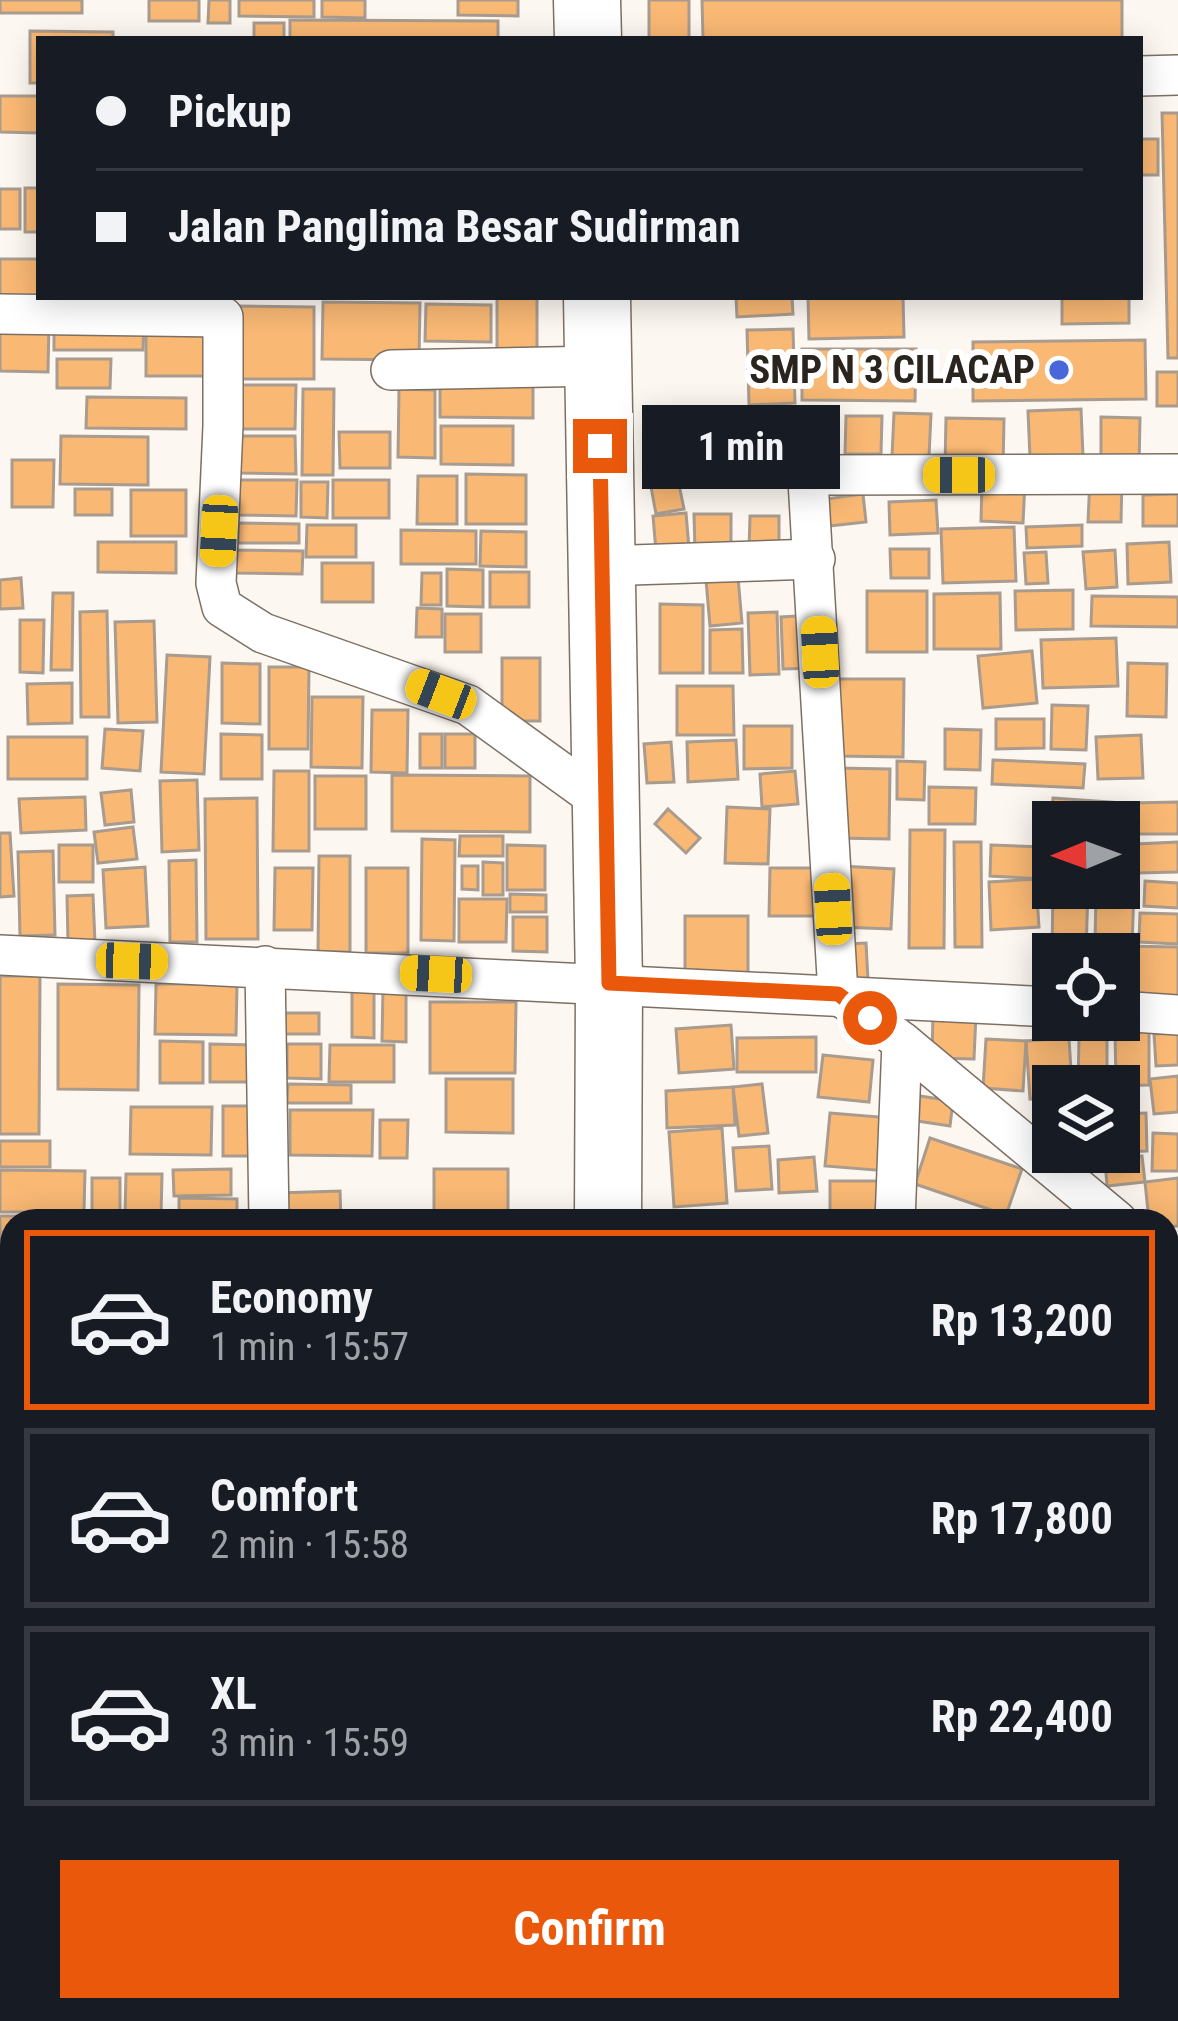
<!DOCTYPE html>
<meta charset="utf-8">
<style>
body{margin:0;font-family:"Roboto Condensed",sans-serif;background:#20242c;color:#f1f3f6;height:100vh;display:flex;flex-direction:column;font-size:45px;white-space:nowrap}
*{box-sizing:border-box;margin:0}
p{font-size:39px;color:#9ea1a6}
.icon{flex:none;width:66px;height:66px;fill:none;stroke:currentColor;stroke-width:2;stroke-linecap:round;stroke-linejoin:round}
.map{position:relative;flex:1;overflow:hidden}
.drawer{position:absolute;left:0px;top:1209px;width:1179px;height:813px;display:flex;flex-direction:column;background:#171b24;border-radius:36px 36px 0 0;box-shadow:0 6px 30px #0003}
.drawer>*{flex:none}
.top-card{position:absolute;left:36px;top:36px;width:1107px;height:264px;border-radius:0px;box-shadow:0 6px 30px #0003;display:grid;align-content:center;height:264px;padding:0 60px;background:#171b24}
.needle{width:78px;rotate:269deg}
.controls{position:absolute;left:1032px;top:801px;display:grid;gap:24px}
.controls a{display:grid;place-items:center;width:108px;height:108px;border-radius:0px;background:#171b24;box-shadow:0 6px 30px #0003;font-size:60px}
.end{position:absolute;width:54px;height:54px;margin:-27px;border:15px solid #ea580c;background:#fff;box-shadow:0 0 0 6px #fff}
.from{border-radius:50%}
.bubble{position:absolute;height:84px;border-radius:0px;background:#171b24;box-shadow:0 6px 30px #0003;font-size:39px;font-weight:700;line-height:84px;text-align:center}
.car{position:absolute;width:36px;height:72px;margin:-36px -18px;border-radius:15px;box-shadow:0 0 9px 3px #0007;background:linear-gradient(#f5c518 24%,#345 0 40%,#f5c518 0 76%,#345 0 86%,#f5c518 0)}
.top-card b{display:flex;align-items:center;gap:42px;height:114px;font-size:45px}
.top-card b+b{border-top:3px solid #363941}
.top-card i{width:30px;height:30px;background:#f1f3f6}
ul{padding:21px 0 0;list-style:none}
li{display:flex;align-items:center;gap:36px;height:180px;margin:0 24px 18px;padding:0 36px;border:6px solid #363941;border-radius:0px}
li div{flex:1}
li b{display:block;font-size:45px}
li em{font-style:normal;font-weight:700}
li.on{border-color:#ea580c}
li>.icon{width:108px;height:108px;stroke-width:1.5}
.primary-button{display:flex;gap:24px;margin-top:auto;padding:24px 60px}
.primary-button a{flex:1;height:138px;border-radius:0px;background:#ea580c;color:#fff;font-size:48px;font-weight:700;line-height:138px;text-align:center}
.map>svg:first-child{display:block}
.building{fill:#f9b874;stroke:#a99b8d;stroke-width:3}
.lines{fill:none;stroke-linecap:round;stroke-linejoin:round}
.street-casing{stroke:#7d7063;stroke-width:42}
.highway-casing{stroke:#7d7063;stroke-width:69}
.street{stroke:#fff;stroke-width:39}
.highway{stroke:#fff;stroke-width:66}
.route{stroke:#ea580c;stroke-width:15}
.poi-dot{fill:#4967db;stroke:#fff;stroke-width:4.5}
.labels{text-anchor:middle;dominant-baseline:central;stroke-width:12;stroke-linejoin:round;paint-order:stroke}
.poi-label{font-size:39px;font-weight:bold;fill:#2a241f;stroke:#fff;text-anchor:end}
</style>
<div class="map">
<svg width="1178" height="2021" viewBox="0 0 1178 2021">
<rect width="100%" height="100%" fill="#fdf7f1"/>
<g class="building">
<rect x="0" y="0" width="82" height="13"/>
<rect x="149" y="0" width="50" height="21"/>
<polygon points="209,0 230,0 230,23 208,23"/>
<polygon points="239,0 314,0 314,17 239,16"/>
<polygon points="322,0 365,0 365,18 322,17"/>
<polygon points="458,0 518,0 518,16 458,15"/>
<rect x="649" y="0" width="40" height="39"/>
<polygon points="702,0 1122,0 1122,39 703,39"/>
<polygon points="290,20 498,21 498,39 290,39"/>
<rect x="254" y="23" width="30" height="16"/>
<polygon points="30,31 113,32 113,39 39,39 39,83 30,83"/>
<polygon points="0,96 39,96 39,133 0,132"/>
<polygon points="1162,113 1178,113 1178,358 1168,358"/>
<rect x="1140" y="139" width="18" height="36"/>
<rect x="25" y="188" width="14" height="44"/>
<rect x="0" y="189" width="20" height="40"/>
<polygon points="0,259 39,259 39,297 0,305"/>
<rect x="497" y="297" width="40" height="58"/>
<polygon points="736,297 792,297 793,314 737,317"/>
<polygon points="903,297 904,337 809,339 808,298"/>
<polygon points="1062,297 1129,297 1129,323 1062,324"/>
<polygon points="323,302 420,303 419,360 322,359"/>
<polygon points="426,304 491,305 491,342 425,341"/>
<polygon points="239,306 314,307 314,379 239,379"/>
<polygon points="0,322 49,323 48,372 0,371"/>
<polygon points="54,324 144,324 143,350 54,350"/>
<polygon points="146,325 221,326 221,376 146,376"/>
<polygon points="793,329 795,403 749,405 747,330"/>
<polygon points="1145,340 1146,399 973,401 973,342"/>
<polygon points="802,349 916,349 915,401 802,400"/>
<polygon points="57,359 111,359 110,388 57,388"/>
<rect x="1157" y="372" width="21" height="34"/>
<polygon points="440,378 533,379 533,418 440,417"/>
<polygon points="238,385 296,385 295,429 238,429"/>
<polygon points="303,389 334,389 333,475 302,475"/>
<polygon points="399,389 435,390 435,458 398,457"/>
<polygon points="87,397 186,398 186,429 86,428"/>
<polygon points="1081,409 1083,456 1030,458 1028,411"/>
<polygon points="894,413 931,414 929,457 892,456"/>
<polygon points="793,414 835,414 835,449 792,448"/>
<polygon points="846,416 882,416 881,454 845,454"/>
<polygon points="1101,417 1140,418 1139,468 1101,467"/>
<polygon points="946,418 1004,419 1003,468 945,467"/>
<polygon points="737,425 771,426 770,479 736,478"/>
<polygon points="441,426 513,426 513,465 441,464"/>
<polygon points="339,432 390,432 390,468 340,468"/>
<polygon points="666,434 729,434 729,468 666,469"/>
<polygon points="61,436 148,437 148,485 60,484"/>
<polygon points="239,436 295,436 296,474 239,473"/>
<polygon points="12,460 54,460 53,507 12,507"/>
<polygon points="676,470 684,509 656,514 649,476"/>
<polygon points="466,474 526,475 526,524 466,524"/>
<polygon points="418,476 457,476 457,524 417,524"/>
<polygon points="1090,477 1122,477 1121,522 1088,522"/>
<polygon points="235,480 297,480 296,516 235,515"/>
<rect x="333" y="480" width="56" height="38"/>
<polygon points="982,481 1025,482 1023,523 981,521"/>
<polygon points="301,482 328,482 327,518 301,517"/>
<rect x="75" y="489" width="37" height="26"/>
<rect x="131" y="490" width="55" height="46"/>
<polygon points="863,494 866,522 829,526 826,499"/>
<polygon points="1178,494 1178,526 1143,526 1143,495"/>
<polygon points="936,500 938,533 890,535 889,502"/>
<polygon points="686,513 690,560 657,563 653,516"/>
<polygon points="694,514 731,514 731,550 695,551"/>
<polygon points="750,516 779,516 779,550 749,550"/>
<polygon points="238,523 299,524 299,543 238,543"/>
<polygon points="307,525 356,525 356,557 306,557"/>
<polygon points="1082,525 1082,546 1027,548 1026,527"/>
<polygon points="1014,527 1016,581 943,583 941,529"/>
<polygon points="401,530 476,531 476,564 401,564"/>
<polygon points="481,531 526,532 526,567 480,566"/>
<polygon points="98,542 176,542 176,573 98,572"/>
<polygon points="1169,542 1171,582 1128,584 1127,544"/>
<polygon points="890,549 929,549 929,578 891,578"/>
<polygon points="231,550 303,551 302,574 231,573"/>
<polygon points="1115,550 1117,587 1086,589 1083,552"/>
<polygon points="1046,552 1048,583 1026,584 1024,553"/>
<rect x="322" y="563" width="51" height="39"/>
<polygon points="737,566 742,623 710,626 705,569"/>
<polygon points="447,569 483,570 483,607 447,606"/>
<rect x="490" y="572" width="39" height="35"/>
<polygon points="422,573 441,573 441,605 421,605"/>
<polygon points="21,578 23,608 0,609 0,580"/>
<polygon points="1073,590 1073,629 1016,630 1015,591"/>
<rect x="867" y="591" width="60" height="61"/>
<polygon points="53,593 73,593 72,670 51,670"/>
<polygon points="1000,593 1001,649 934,649 934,594"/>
<polygon points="1092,596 1178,597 1178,627 1091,626"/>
<polygon points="660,604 703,605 703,673 660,673"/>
<polygon points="417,608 442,609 442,637 416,637"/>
<polygon points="107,611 109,717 81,717 80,612"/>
<polygon points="777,612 779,674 750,675 748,613"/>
<rect x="445" y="614" width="36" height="38"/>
<polygon points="814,615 817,668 783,669 781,617"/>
<polygon points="20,620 44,620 43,673 20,672"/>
<polygon points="154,621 157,722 118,723 115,622"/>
<polygon points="742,629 743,673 710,673 710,630"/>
<polygon points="1116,638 1118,686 1043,688 1041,640"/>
<polygon points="1032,651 1037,703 983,708 978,656"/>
<polygon points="167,655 210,657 204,774 161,772"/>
<rect x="502" y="658" width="38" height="63"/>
<polygon points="222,663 260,664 260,724 222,723"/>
<polygon points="1128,663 1167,664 1166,717 1127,716"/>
<polygon points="269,667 309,667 308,749 269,749"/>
<polygon points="835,679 904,679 903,757 835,756"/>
<polygon points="72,683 72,723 28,724 27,684"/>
<polygon points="677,686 733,686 734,735 677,735"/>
<polygon points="312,697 363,697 362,768 311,767"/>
<polygon points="1052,705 1088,706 1086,750 1051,749"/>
<polygon points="372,710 408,710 407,773 371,772"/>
<polygon points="996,719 1044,719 1044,748 996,749"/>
<polygon points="744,726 792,726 792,768 744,769"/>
<polygon points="105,729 143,731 140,771 102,768"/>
<polygon points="945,729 981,730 980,770 945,769"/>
<polygon points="221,734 262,735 262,779 221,779"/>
<rect x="420" y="734" width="22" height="34"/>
<rect x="445" y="734" width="30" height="34"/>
<polygon points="1141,735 1143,778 1098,779 1096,737"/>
<rect x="8" y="737" width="79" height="42"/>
<polygon points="736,740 738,779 688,782 687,742"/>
<polygon points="671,742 674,782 647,783 644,744"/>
<polygon points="993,760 1085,764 1083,788 992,784"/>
<polygon points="897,761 925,762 924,800 897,799"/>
<polygon points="836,768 890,769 889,839 835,838"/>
<polygon points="274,771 309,771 309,851 273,851"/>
<polygon points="795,771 798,804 762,807 760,774"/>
<polygon points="392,775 530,776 530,832 392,831"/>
<rect x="315" y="776" width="51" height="53"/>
<polygon points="197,780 199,850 162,852 160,781"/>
<polygon points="929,787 976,788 975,824 929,824"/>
<polygon points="131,790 134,822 105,825 101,793"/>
<polygon points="85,797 86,830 21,833 19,799"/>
<polygon points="257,798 258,939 206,939 205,799"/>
<polygon points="1053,798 1122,803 1120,834 1119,822 1053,822 1051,829"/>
<polygon points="1178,802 1178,834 1132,834 1131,803"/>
<polygon points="727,807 770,809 768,864 725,863"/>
<polygon points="668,809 700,838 686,853 655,824"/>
<polygon points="133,827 137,859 98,863 94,832"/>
<polygon points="910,830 945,830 944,948 909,948"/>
<polygon points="0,833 10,833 14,896 0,897"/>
<polygon points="460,836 503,836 503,856 459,856"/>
<polygon points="422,839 455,840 454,941 421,940"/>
<polygon points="954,842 981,842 982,947 955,947"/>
<polygon points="1178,842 1178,872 1137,873 1136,844"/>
<rect x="59" y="845" width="34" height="37"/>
<polygon points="507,845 545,846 545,890 507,890"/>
<polygon points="991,845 1043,847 1042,879 990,876"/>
<polygon points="53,851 55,935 20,936 18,852"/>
<polygon points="319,856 350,856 350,952 318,952"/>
<polygon points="196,860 197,942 170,942 169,861"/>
<polygon points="483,862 503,863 503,895 483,895"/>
<polygon points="462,866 478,866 478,890 462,889"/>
<polygon points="841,866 894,869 891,929 839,927"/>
<polygon points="145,867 148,926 106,928 103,870"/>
<polygon points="275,868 313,868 312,930 274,930"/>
<rect x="366" y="868" width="42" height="85"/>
<polygon points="770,868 819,868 819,916 769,916"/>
<polygon points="1036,879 1039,927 991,930 989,882"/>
<polygon points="1145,881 1178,883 1178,908 1144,906"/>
<polygon points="1053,888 1088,888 1086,954 1052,953"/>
<polygon points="1096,891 1134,892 1132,945 1095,944"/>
<polygon points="510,894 546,895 546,912 510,912"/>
<polygon points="93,895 95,943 68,944 67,896"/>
<polygon points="459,899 507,899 506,942 459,942"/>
<polygon points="1140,913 1178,914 1178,944 1139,942"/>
<rect x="685" y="916" width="63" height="62"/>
<polygon points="513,917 547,917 547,952 513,951"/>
<polygon points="866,943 868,980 850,981 847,944"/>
<polygon points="1121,946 1178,947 1178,996 1120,994"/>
<polygon points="0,976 40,976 39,1134 0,1134"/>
<polygon points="352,979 374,979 374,1038 352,1037"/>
<polygon points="58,984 139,985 138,1090 58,1089"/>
<polygon points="156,984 237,984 236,1035 155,1034"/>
<polygon points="383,989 406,989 406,1042 382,1041"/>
<polygon points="430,1002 516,1002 515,1073 430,1073"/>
<polygon points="933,1012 976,1014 974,1059 932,1058"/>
<rect x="285" y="1013" width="34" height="21"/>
<polygon points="731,1025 734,1069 679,1073 676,1029"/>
<polygon points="1115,1031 1149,1031 1149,1085 1116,1086"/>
<polygon points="1178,1033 1178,1065 1156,1066 1154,1034"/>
<polygon points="816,1037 816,1072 737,1072 737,1038"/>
<polygon points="1069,1038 1072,1086 1053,1086 1053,1097 1030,1099 1026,1041"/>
<polygon points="1079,1038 1107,1038 1107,1086 1078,1086"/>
<polygon points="986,1039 1026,1041 1023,1091 983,1088"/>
<polygon points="160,1041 203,1042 203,1083 160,1083"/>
<polygon points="210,1044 259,1045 258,1082 210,1082"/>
<polygon points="287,1044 321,1044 321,1079 287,1078"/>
<polygon points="330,1045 394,1045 394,1082 329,1082"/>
<polygon points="823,1055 873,1060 869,1102 818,1097"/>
<polygon points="1178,1076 1178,1112 1154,1114 1150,1079"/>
<polygon points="446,1079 513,1079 513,1133 446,1132"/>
<polygon points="288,1084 351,1085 351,1103 287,1103"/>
<polygon points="762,1084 768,1133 739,1136 733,1087"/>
<polygon points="733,1087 735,1125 667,1128 666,1091"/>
<polygon points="920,1096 953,1101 950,1126 917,1121"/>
<rect x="223" y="1106" width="32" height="50"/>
<polygon points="131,1107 212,1107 211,1155 130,1154"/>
<polygon points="290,1110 373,1110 372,1156 290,1155"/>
<polygon points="830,1113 892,1118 887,1171 825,1166"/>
<polygon points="1146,1113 1147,1151 1119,1152 1119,1114"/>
<polygon points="380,1120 408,1120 407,1158 380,1158"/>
<polygon points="722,1128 727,1203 674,1207 669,1132"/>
<polygon points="1153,1133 1178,1134 1178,1171 1152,1171"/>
<polygon points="930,1138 1022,1169 1006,1215 915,1184"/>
<rect x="0" y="1141" width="50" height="26"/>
<polygon points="769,1146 772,1189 736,1191 733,1148"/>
<polygon points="1142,1156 1145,1182 1107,1186 1105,1160"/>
<polygon points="814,1157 817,1191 779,1193 778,1160"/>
<polygon points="231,1169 231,1195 174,1196 173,1170"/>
<polygon points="434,1169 508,1169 508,1221 434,1220"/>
<polygon points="0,1170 85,1171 84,1212 0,1212"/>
<polygon points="126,1174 162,1174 161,1216 125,1215"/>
<rect x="92" y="1178" width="28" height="38"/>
<polygon points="1178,1178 1178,1226 1167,1227 1167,1221 1149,1221 1145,1182"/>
<rect x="830" y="1181" width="57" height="40"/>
<polygon points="340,1191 341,1221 279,1221 278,1193"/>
<polygon points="179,1198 237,1199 237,1221 179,1221"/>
<polygon points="0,1216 28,1216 28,1221 12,1221 12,1242 0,1242"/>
<rect x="0" y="1250" width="12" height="44"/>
<polygon points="12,1417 12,1463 0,1463 0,1418"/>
<rect x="1167" y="1458" width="11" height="34"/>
<rect x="0" y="1480" width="12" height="44"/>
<rect x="1168" y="1506" width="10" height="50"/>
<rect x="0" y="1551" width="12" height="50"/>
<rect x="1167" y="1563" width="11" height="56"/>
<rect x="1167" y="1650" width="11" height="64"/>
<polygon points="0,1690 12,1690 12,1738 0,1739"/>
<polygon points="12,1875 12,1952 0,1952 0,1876"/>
<rect x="1167" y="1897" width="11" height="52"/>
<rect x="0" y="1972" width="12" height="36"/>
<polygon points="442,2010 543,2010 544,2021 442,2021"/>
<rect x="670" y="2010" width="90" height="8"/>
<polygon points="779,2010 855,2012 854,2021 779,2021"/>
<polygon points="1053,2010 1054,2021 996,2021 996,2011"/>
<polygon points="374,2013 374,2021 295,2021 295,2017"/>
<polygon points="71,2014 71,2021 0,2021 0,2016"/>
<rect x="175" y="2015" width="85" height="6"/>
</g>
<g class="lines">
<g class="street-casing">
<g id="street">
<polyline points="1140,76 1178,75"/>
<polyline points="0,314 223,317 223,426 216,583 222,607 263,633 468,705 606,805"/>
<polyline points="391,370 600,366"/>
<polyline points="600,566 815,559"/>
<polyline points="0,955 1053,1007"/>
<polyline points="265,966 269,1221"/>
<polyline points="1119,1011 1178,1015"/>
<polyline points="895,1221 902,1042"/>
<polyline points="1117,1221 902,1042 838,994 808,480 815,475 1178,474"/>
<polyline points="1167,1267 1178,1277"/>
<polyline points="1167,1400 1178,1400"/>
<polyline points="0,1407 12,1407"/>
<polyline points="0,1665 12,1665"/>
<polyline points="1167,1848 1178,1848"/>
<polyline points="277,2010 278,2021"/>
<polyline points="861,2010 861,2021"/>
<polyline points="1115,2021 1116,2010"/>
</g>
</g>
<g class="highway-casing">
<g id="highway">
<polyline points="587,0 588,39"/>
<polyline points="597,297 609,983 608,1221"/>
<polyline points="618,2021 618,2010"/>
</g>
</g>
<use href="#street" class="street"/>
<use href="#highway" class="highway"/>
</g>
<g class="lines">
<polyline class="route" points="600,446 609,983 838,994 870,1018"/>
</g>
<circle class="poi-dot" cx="1059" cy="370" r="12"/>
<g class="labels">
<g class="poi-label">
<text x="1035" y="370">SMP N 3 CILACAP</text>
</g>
</g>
</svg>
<div class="controls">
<a><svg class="needle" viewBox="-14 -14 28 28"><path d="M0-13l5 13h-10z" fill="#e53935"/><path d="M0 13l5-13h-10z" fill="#9ea1a6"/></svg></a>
<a><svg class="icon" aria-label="locate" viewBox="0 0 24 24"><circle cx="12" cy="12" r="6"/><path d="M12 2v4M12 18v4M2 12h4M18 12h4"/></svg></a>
<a><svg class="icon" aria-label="layers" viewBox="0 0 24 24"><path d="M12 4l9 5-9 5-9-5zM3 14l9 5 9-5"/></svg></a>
</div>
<i class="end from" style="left:870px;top:1018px"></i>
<i class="end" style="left:600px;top:446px"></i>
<div class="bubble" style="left:642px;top:405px;width:198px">1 min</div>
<i class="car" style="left:959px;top:475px;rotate:270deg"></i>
<i class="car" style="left:219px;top:531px;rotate:183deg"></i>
<i class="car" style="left:820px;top:652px;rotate:357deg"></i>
<i class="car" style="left:441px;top:694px;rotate:291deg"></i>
<i class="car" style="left:833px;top:909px;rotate:357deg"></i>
<i class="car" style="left:132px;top:961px;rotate:92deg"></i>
<i class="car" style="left:436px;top:974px;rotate:273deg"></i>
<div class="top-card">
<b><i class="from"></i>Pickup</b>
<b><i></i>Jalan Panglima Besar Sudirman</b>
</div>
<section class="drawer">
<ul>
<li class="on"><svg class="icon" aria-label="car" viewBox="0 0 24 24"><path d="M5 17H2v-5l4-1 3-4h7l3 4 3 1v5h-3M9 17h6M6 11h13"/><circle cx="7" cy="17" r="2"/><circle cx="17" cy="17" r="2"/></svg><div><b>Economy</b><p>1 min · 15:57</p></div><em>Rp 13,200</em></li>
<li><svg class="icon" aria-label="car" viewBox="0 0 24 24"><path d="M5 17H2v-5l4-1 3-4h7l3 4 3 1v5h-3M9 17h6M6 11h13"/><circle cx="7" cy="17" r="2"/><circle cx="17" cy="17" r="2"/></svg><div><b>Comfort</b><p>2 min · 15:58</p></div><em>Rp 17,800</em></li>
<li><svg class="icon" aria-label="car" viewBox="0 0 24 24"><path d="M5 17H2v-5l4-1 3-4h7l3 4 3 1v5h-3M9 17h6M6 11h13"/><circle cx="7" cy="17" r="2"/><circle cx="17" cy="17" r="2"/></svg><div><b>XL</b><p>3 min · 15:59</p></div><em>Rp 22,400</em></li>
</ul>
<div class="primary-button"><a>Confirm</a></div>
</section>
</div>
